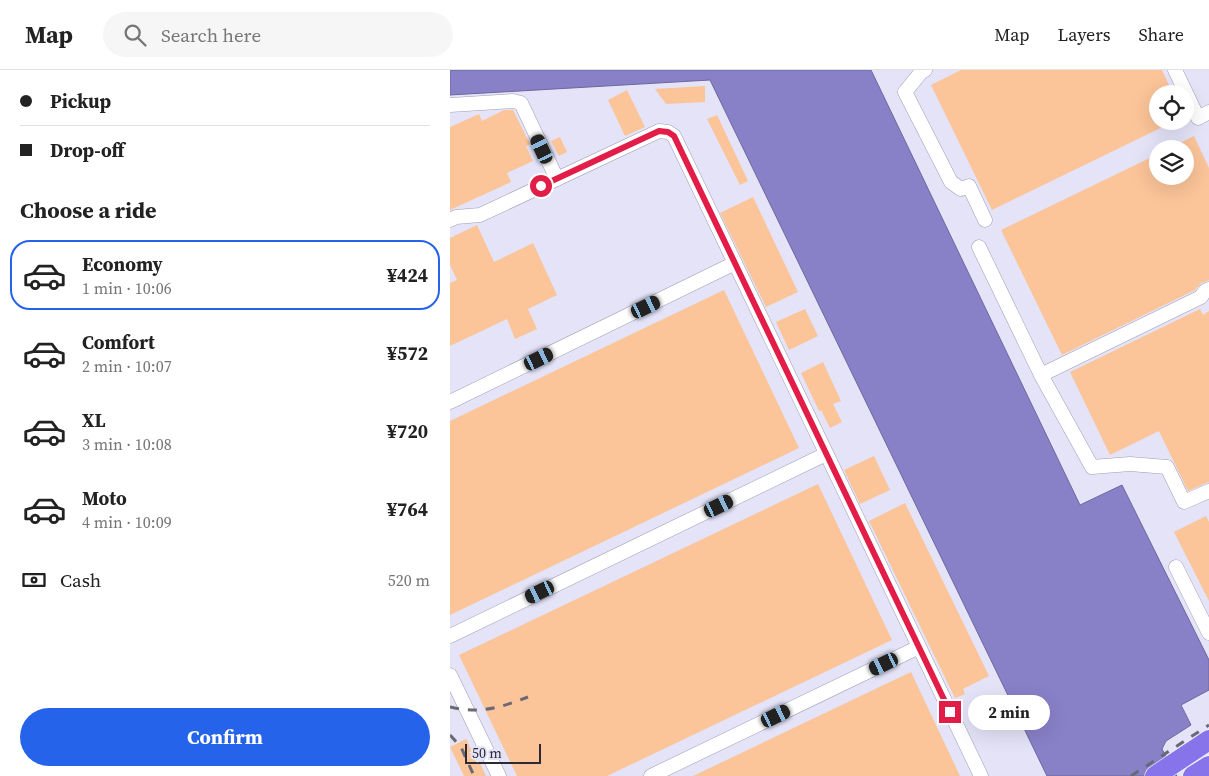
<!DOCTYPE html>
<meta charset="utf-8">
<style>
body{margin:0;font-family:"Source Serif 4",serif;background:#f6f6f6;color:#222;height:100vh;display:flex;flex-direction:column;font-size:19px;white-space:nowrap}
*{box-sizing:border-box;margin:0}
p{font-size:16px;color:#767676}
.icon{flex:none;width:28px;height:28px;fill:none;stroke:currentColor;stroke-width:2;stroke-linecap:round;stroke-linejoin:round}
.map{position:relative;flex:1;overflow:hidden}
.side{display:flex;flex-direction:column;background:#fff;width:450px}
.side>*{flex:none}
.hud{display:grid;align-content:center;height:110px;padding:0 20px;background:#fff}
.buttons{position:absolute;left:699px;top:15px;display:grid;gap:10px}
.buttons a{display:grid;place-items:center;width:45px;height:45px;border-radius:50%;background:#fff;box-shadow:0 5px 20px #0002;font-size:25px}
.scale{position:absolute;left:15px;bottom:12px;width:76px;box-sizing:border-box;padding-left:5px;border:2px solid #2c2b33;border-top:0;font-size:14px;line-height:18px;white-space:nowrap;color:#2c2b33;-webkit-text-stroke:4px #e4e3f8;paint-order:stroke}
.end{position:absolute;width:22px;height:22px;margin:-11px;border:6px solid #e11d48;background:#fff;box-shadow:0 0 0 2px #fff}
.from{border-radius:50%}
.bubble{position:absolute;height:35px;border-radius:18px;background:#fff;box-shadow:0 5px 20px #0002;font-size:16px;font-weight:700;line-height:35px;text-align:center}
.car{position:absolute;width:15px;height:30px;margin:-15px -8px;border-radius:6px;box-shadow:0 0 4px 1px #0007;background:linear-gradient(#222 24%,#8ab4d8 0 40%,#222 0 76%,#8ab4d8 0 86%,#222 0)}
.hud b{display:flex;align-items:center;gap:18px;height:48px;font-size:19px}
.hud b+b{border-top:1px solid #e0e0e0}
.hud i{width:12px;height:12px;background:#222}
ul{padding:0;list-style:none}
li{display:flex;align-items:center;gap:15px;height:70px;margin:0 10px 8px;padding:0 10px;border:2px solid transparent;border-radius:20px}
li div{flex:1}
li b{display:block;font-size:19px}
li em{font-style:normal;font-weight:700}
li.active{border-color:#2563eb}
li>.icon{width:45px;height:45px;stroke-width:1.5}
h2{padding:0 20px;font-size:22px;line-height:60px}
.pay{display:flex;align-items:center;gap:12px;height:55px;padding:0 20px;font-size:19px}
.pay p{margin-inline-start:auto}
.cta{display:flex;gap:10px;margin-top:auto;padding:10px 20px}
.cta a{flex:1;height:58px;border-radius:30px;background:#2563eb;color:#fff;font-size:20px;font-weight:700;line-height:58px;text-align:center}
header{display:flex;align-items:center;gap:30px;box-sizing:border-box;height:70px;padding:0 25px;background:#fff;border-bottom:1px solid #e0e0e0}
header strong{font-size:24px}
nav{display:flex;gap:28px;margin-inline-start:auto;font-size:18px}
.search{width:350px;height:45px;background:#f6f6f6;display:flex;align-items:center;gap:12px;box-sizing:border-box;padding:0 18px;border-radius:28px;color:#767676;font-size:19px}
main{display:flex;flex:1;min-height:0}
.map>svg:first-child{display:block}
.water{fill:#8981c8;stroke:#6d679b}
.building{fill:#fbc499}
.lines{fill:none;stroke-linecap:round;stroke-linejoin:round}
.minor-casing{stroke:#9f9eb1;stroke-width:15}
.highway-casing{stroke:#fff;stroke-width:21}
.minor{stroke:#fff;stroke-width:14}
.highway{stroke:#8774ea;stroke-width:20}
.rail{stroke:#696874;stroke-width:3;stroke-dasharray:9 9;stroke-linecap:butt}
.route{stroke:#e11d48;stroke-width:6}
</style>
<header>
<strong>Map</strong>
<div class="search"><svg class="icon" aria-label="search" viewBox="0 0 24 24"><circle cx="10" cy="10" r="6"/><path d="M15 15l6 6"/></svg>Search here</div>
<nav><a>Map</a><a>Layers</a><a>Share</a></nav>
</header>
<main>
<section class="side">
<div class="hud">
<b><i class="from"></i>Pickup</b>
<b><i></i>Drop-off</b>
</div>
<h2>Choose a ride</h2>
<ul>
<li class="active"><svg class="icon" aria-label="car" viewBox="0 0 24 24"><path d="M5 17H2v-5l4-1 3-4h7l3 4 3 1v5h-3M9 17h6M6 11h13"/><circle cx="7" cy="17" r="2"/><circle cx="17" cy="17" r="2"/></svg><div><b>Economy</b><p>1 min · 10:06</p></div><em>¥424</em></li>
<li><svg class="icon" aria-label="car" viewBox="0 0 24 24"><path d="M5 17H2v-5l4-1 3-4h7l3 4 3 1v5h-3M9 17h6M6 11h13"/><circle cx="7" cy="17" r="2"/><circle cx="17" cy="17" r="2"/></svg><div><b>Comfort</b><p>2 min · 10:07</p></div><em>¥572</em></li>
<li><svg class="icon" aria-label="car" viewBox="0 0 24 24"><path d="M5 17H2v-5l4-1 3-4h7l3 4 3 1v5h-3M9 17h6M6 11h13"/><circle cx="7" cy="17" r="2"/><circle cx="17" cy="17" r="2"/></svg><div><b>XL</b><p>3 min · 10:08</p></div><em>¥720</em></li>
<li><svg class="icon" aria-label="car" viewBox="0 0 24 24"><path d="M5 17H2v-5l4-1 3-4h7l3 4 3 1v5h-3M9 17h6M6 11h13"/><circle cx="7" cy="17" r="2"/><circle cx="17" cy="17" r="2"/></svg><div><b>Moto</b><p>4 min · 10:09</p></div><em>¥764</em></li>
</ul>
<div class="pay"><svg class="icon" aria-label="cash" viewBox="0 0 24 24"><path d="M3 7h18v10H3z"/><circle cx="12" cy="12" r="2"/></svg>Cash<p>520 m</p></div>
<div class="cta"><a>Confirm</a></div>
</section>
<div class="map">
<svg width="759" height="706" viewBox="0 0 759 706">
<rect width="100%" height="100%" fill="#e4e3f8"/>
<polygon class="water" points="0,0 421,0 630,435 672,415 759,590 759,620 731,635 741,655 716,671 712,679 727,706 597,706 260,10 0,25"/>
<g class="building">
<polygon points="511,0 712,0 723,24 708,24 708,51 725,51 542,140 481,15"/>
<polygon points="255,16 255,32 216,34 205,19"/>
<polygon points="177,20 195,57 175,66 158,30"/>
<polygon points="54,40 63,40 80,74 76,76 83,91 57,103 61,112 0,140 0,57 29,44 32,51"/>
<polygon points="267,45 298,111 290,115 257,49"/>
<polygon points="744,66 759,98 759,210 751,213 745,220 612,285 551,160 708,84 708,106 735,106 735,79 718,79"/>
<polygon points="110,67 117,82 109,86 101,71"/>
<polygon points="303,127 348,222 316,237 270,143"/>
<polygon points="27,155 44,192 83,173 107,225 78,239 87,259 65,269 57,249 0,276 0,213 7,210 0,195 0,168"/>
<polygon points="274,220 349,378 0,545 0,351"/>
<polygon points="355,239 368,266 339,280 326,252"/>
<polygon points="750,239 753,245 759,241 759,412 738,421 709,361 660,385 620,302"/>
<polygon points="373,292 391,331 383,334 392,352 380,358 371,340 369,341 351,303"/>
<polygon points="424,386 440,420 410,434 394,400"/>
<polygon points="368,414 442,570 157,706 67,706 9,585"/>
<polygon points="455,433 539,606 513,619 515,624 505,628 419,451"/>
<polygon points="756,446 759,452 759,531 724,462"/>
<polygon points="461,602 510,706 243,706"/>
<polygon points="16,669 28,694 30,693 36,706 14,706 0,677"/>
</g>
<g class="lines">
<g class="minor-casing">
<g id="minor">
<polyline points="475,0 472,1 455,22 501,112 511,119 519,116 535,150"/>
<polyline points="725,0 748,48 759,42"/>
<polyline points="0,35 63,31 71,33 107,109"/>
<polyline points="0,150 6,147 30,145 209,61 218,62 224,66 531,706"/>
<polyline points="529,177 591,305"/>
<polyline points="759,219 755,221 751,227 591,305 642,397 680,394 717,397 734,432 759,421"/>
<polyline points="0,332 285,193"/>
<polyline points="726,497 759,563"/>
<polyline points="0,566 376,384"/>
<polyline points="0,605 49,706"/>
<polyline points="201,706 469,577"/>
</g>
</g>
<g class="highway-casing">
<g id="highway">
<polyline points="705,706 759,670"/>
<polyline points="743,706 759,696"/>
</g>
</g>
<use href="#minor" class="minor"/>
<use href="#highway" class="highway"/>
<g class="rail">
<path d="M0,637C31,644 49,638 78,627"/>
<polyline points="0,665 11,677 24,706"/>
<polyline points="681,706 759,655"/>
</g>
</g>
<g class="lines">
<polyline class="route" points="91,116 209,61 218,62 224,66 500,642"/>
</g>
</svg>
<div class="buttons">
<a><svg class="icon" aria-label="locate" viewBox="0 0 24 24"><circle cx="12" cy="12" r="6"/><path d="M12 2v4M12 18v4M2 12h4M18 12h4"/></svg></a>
<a><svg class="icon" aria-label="layers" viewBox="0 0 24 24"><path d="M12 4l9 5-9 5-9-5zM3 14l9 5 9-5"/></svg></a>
</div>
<div class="scale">50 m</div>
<i class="end from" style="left:91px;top:116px"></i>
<i class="end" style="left:500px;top:642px"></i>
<div class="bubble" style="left:518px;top:625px;width:82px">2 min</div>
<i class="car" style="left:92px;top:79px;rotate:335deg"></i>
<i class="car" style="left:196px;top:237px;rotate:64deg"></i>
<i class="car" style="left:89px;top:289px;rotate:64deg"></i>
<i class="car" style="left:269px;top:436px;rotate:64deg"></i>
<i class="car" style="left:90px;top:522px;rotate:244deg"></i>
<i class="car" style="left:434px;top:594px;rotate:244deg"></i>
<i class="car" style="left:326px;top:646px;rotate:64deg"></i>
</div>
</main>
